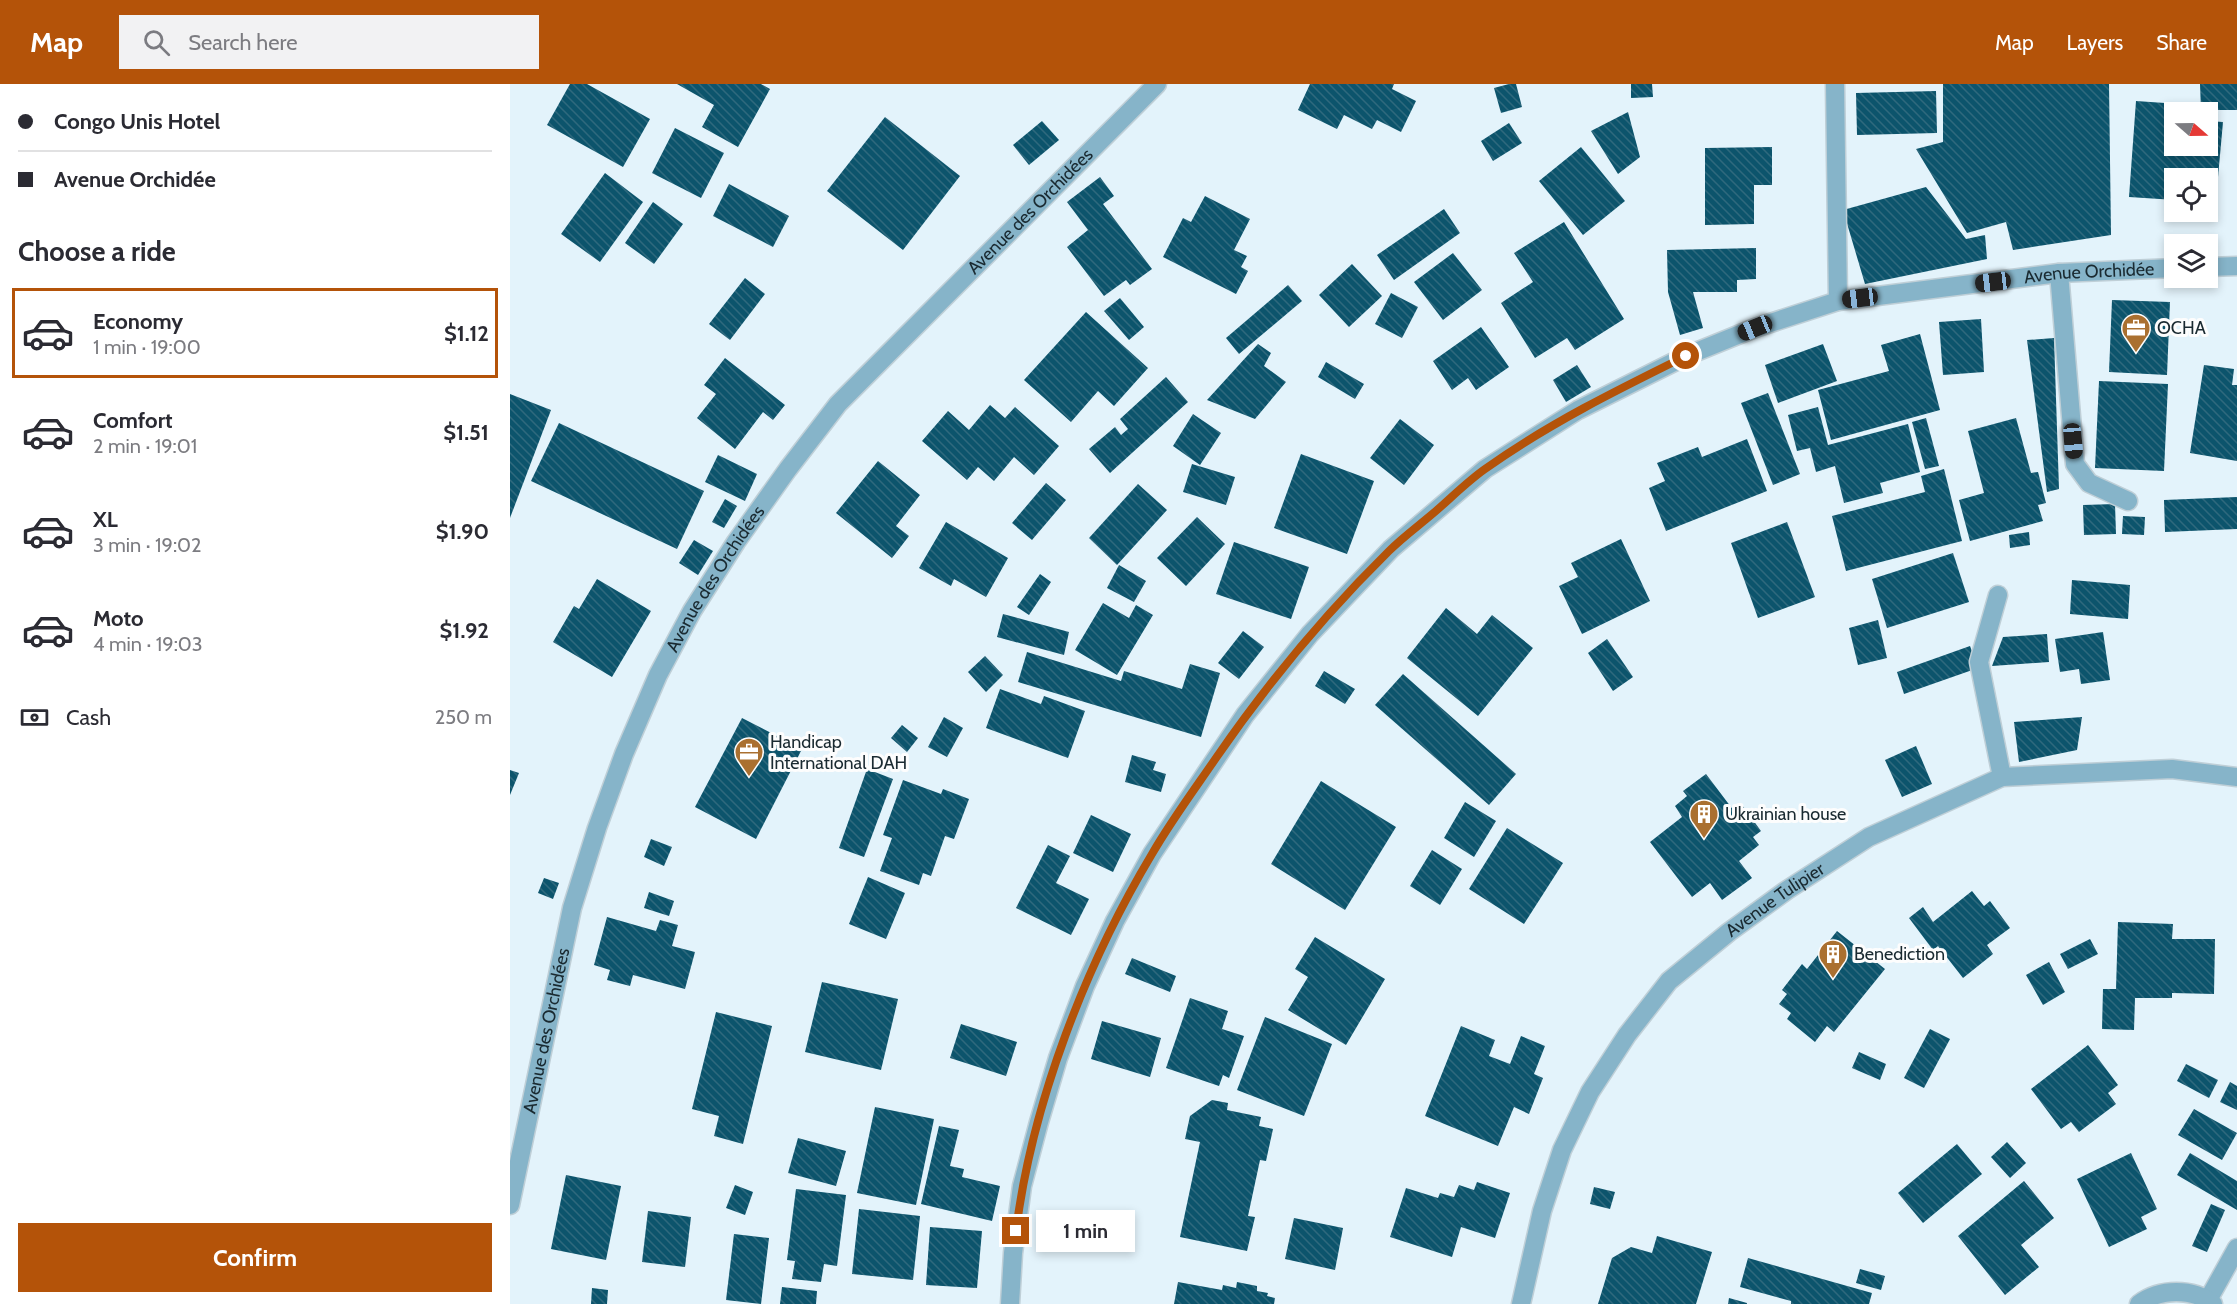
<!DOCTYPE html>
<meta charset="utf-8">
<style>
body{margin:0;font-family:Cabin,sans-serif;background:#f2f2f3;color:#2b2b33;height:100vh;display:flex;flex-direction:column;font-size:22px;white-space:nowrap}
*{box-sizing:border-box;margin:0}
p{font-size:20px;color:#7c7c81}
.icon{flex:none;width:33px;height:33px;fill:none;stroke:currentColor;stroke-width:2;stroke-linecap:round;stroke-linejoin:round}
.map{position:relative;flex:1;overflow:hidden}
.drawer{display:flex;flex-direction:column;background:#fff;width:510px}
.drawer>*{flex:none}
.banner{display:grid;align-content:center;height:132px;padding:0 18px;background:#fff}
.needle{width:39px;rotate:110deg}
.tools{position:absolute;left:1654px;top:18px;display:grid;gap:12px}
.tools a{display:grid;place-items:center;width:54px;height:54px;border-radius:0px;background:#fff;box-shadow:0 3px 9px #0003;font-size:30px}
.end{position:absolute;width:27px;height:27px;margin:-14px;border:8px solid #b45309;background:#fff;box-shadow:0 0 0 3px #fff}
.from{border-radius:50%}
.bubble{position:absolute;height:42px;border-radius:0px;background:#fff;box-shadow:0 3px 9px #0003;font-size:20px;font-weight:800;line-height:42px;text-align:center}
.car{position:absolute;width:18px;height:36px;margin:-18px -9px;border-radius:8px;box-shadow:0 0 4px 2px #0007;background:linear-gradient(#222 24%,#8ab4d8 0 40%,#222 0 76%,#8ab4d8 0 86%,#222 0)}
.banner b{display:flex;align-items:center;gap:21px;height:57px;font-size:22px}
.banner b+b{border-top:2px solid #e1e1e2}
.banner i{width:15px;height:15px;background:#2b2b33}
ul{padding:0;list-style:none}
li{display:flex;align-items:center;gap:18px;height:90px;margin:0 12px 9px;padding:0 6px;border:3px solid transparent;border-radius:0px}
li div{flex:1}
li b{display:block;font-size:22px}
li em{font-style:normal;font-weight:800}
li.selected{border-color:#b45309}
li>.icon{width:54px;height:54px;stroke-width:1.5}
h2{padding:0 18px;font-size:27px;line-height:72px}
.pay{display:flex;align-items:center;gap:15px;height:66px;padding:0 18px;font-size:22px}
.pay p{margin-inline-start:auto}
.primary-button{display:flex;gap:12px;margin-top:auto;padding:12px 18px}
.primary-button a{flex:1;height:69px;border-radius:0px;background:#b45309;color:#fff;font-size:24px;font-weight:800;line-height:69px;text-align:center}
header{display:flex;align-items:center;gap:36px;box-sizing:border-box;height:84px;padding:0 30px;background:#b45309;color:#fff}
header strong{font-size:28px}
nav{display:flex;gap:33px;margin-inline-start:auto;font-size:21px}
.search{width:420px;height:54px;background:#f2f2f3;display:flex;align-items:center;gap:15px;box-sizing:border-box;padding:0 21px;border-radius:0px;color:#7c7c81;font-size:22px}
main{display:flex;flex:1;min-height:0}
.map>svg:first-child{display:block}
.building{fill:url(#building-back-hatch)}
.lines{fill:none;stroke-linecap:round;stroke-linejoin:round}
.minor-casing{stroke:#bfcfd7;stroke-width:21}
.minor{stroke:#86b4c9;stroke-width:18}
.route{stroke:#b45309;stroke-width:8}
.labels{text-anchor:middle;dominant-baseline:central;stroke-width:6;stroke-linejoin:round;paint-order:stroke}
.street-label{font-size:18px;fill:#1a2a31;stroke:#fdfdfd}
.poi-label{font-size:18px;fill:#1a2a31;stroke:#fdfdfd;text-anchor:start}
</style>
<header>
<strong>Map</strong>
<div class="search"><svg class="icon" aria-label="search" viewBox="0 0 24 24"><circle cx="10" cy="10" r="6"/><path d="M15 15l6 6"/></svg>Search here</div>
<nav><a>Map</a><a>Layers</a><a>Share</a></nav>
</header>
<main>
<section class="drawer">
<div class="banner">
<b><i class="from"></i>Congo Unis Hotel</b>
<b><i></i>Avenue Orchidée</b>
</div>
<h2>Choose a ride</h2>
<ul>
<li class="selected"><svg class="icon" aria-label="car" viewBox="0 0 24 24"><path d="M5 17H2v-5l4-1 3-4h7l3 4 3 1v5h-3M9 17h6M6 11h13"/><circle cx="7" cy="17" r="2"/><circle cx="17" cy="17" r="2"/></svg><div><b>Economy</b><p>1 min · 19:00</p></div><em>$1.12</em></li>
<li><svg class="icon" aria-label="car" viewBox="0 0 24 24"><path d="M5 17H2v-5l4-1 3-4h7l3 4 3 1v5h-3M9 17h6M6 11h13"/><circle cx="7" cy="17" r="2"/><circle cx="17" cy="17" r="2"/></svg><div><b>Comfort</b><p>2 min · 19:01</p></div><em>$1.51</em></li>
<li><svg class="icon" aria-label="car" viewBox="0 0 24 24"><path d="M5 17H2v-5l4-1 3-4h7l3 4 3 1v5h-3M9 17h6M6 11h13"/><circle cx="7" cy="17" r="2"/><circle cx="17" cy="17" r="2"/></svg><div><b>XL</b><p>3 min · 19:02</p></div><em>$1.90</em></li>
<li><svg class="icon" aria-label="car" viewBox="0 0 24 24"><path d="M5 17H2v-5l4-1 3-4h7l3 4 3 1v5h-3M9 17h6M6 11h13"/><circle cx="7" cy="17" r="2"/><circle cx="17" cy="17" r="2"/></svg><div><b>Moto</b><p>4 min · 19:03</p></div><em>$1.92</em></li>
</ul>
<div class="pay"><svg class="icon" aria-label="cash" viewBox="0 0 24 24"><path d="M3 7h18v10H3z"/><circle cx="12" cy="12" r="2"/></svg>Cash<p>250 m</p></div>
<div class="primary-button"><a>Confirm</a></div>
</section>
<div class="map">
<svg width="1727" height="1220" viewBox="0 0 1727 1220">
<defs>
<pattern id="building-back-hatch" width="6" height="6" patternUnits="userSpaceOnUse" patternTransform="scale(1.5)"><rect width="6" height="6" fill="#0c546c"/><path d="M-1 5l2 2M0 0l6 6M5-1l2 2" fill="none" stroke="#2f697d"/></pattern>
</defs>
<rect width="100%" height="100%" fill="#e3f3fb"/>
<g class="building">
<polygon points="60,0 77,0 140,35 113,83 37,41"/>
<polygon points="167,0 251,0 260,5 228,63 192,43 204,21"/>
<polygon points="800,0 884,0 882,5 906,17 891,48 867,36 862,45 834,31 827,45 788,26"/>
<polygon points="999,0 1006,0 1012,23 991,29 984,4"/>
<polygon points="1121,0 1142,0 1143,13 1121,14"/>
<polygon points="1433,0 1599,0 1601,151 1503,166 1496,138 1457,149 1406,65 1433,58"/>
<polygon points="1690,0 1727,0 1727,26 1691,26"/>
<polygon points="1426,7 1427,49 1347,51 1346,9"/>
<polygon points="1626,17 1684,21 1683,28 1665,28 1665,62 1698,62 1698,37 1713,38 1708,93 1685,91 1684,94 1665,94 1665,116 1619,113"/>
<polygon points="1118,28 1130,73 1108,90 1081,47"/>
<polygon points="375,33 450,92 393,166 317,107"/>
<polygon points="532,37 549,56 519,81 503,61"/>
<polygon points="999,39 1012,59 983,77 971,57"/>
<polygon points="165,44 214,69 191,114 142,89"/>
<polygon points="1071,63 1115,117 1073,151 1029,97"/>
<polygon points="1262,63 1262,101 1244,101 1244,140 1195,141 1195,64"/>
<polygon points="95,89 133,118 90,178 51,150"/>
<polygon points="590,93 604,112 593,120 642,185 620,201 616,196 594,212 557,163 578,146 557,118"/>
<polygon points="219,100 279,132 263,163 203,132"/>
<polygon points="1416,103 1456,155 1475,151 1477,175 1355,200 1333,126"/>
<polygon points="695,112 740,135 724,166 737,172 731,183 738,187 726,210 653,173 673,134 681,138"/>
<polygon points="143,118 173,140 144,180 115,159"/>
<polygon points="934,125 950,149 884,196 867,171"/>
<polygon points="1054,138 1114,235 1065,266 1057,254 1025,274 991,219 1023,198 1004,169"/>
<polygon points="1246,164 1246,195 1227,196 1227,208 1183,208 1193,244 1170,251 1158,208 1157,166"/>
<polygon points="943,169 972,206 933,236 904,198"/>
<polygon points="842,180 872,212 839,243 809,211"/>
<polygon points="235,194 255,210 220,256 199,240"/>
<polygon points="778,201 792,217 729,270 716,254"/>
<polygon points="881,209 908,223 892,254 865,240"/>
<polygon points="610,214 634,243 619,256 594,227"/>
<polygon points="1602,216 1660,218 1657,291 1599,288"/>
<polygon points="576,228 638,284 604,322 588,307 561,338 514,296"/>
<polygon points="1471,235 1474,288 1433,291 1429,238"/>
<polygon points="971,243 999,283 966,306 958,294 942,306 923,277"/>
<polygon points="1410,250 1430,326 1321,356 1308,306 1379,287 1371,261"/>
<polygon points="1544,254 1549,405 1537,408 1517,256"/>
<polygon points="748,260 761,269 754,282 776,298 745,335 697,316"/>
<polygon points="1313,260 1327,297 1268,319 1255,281"/>
<polygon points="215,274 275,321 263,336 253,328 225,365 187,334 206,310 194,301"/>
<polygon points="816,278 854,300 845,315 808,293"/>
<polygon points="1067,281 1081,303 1056,318 1043,296"/>
<polygon points="1694,281 1724,285 1722,301 1727,301 1727,377 1680,369"/>
<polygon points="656,293 678,318 600,389 579,365 605,343 611,351 618,345 610,335"/>
<polygon points="1589,297 1658,300 1654,387 1585,384"/>
<polygon points="1258,309 1290,390 1263,401 1231,319"/>
<polygon points="0,310 41,326 0,434"/>
<polygon points="480,321 495,334 505,323 549,362 524,391 504,373 484,397 468,383 457,396 412,357 438,327 459,346"/>
<polygon points="1308,323 1318,361 1398,340 1410,388 1370,399 1373,409 1334,419 1325,382 1306,388 1300,364 1287,367 1278,331"/>
<polygon points="683,330 711,349 690,381 663,362"/>
<polygon points="1416,334 1429,382 1415,385 1402,338"/>
<polygon points="1506,334 1521,389 1528,388 1536,419 1528,421 1533,437 1460,457 1449,416 1474,409 1458,347"/>
<polygon points="890,335 924,361 894,401 860,374"/>
<polygon points="49,339 194,407 167,465 21,397"/>
<polygon points="1237,355 1257,407 1156,447 1139,404 1155,397 1147,379 1188,363 1192,373"/>
<polygon points="791,370 864,397 837,470 764,444"/>
<polygon points="208,371 247,390 235,417 195,398"/>
<polygon points="368,377 410,411 386,442 399,452 382,474 326,429"/>
<polygon points="682,380 725,393 716,421 673,408"/>
<polygon points="1434,385 1452,457 1336,487 1322,432 1415,408 1411,392"/>
<polygon points="536,399 556,416 522,456 502,439"/>
<polygon points="628,400 657,426 607,481 579,454"/>
<polygon points="1727,413 1727,445 1655,448 1654,416"/>
<polygon points="215,415 227,422 214,444 202,438"/>
<polygon points="1605,420 1606,450 1574,451 1573,421"/>
<polygon points="1613,432 1635,433 1634,451 1612,450"/>
<polygon points="687,433 715,460 676,502 647,474"/>
<polygon points="436,438 498,474 476,513 444,495 441,502 409,484"/>
<polygon points="1277,438 1305,513 1248,534 1221,459"/>
<polygon points="1519,448 1520,461 1500,464 1499,451"/>
<polygon points="1111,455 1140,517 1072,550 1049,502 1068,493 1061,479"/>
<polygon points="184,456 203,467 188,491 169,479"/>
<polygon points="724,458 799,483 781,535 706,510"/>
<polygon points="1443,469 1459,518 1377,544 1362,495"/>
<polygon points="609,481 636,497 624,518 597,504"/>
<polygon points="530,490 541,498 519,531 507,523"/>
<polygon points="87,495 141,527 102,593 43,558 64,522 69,525"/>
<polygon points="1562,496 1620,501 1618,535 1560,530"/>
<polygon points="593,519 619,534 626,521 643,531 607,591 565,566"/>
<polygon points="936,524 967,550 982,531 1023,564 968,632 897,574"/>
<polygon points="493,530 559,548 554,571 487,553"/>
<polygon points="1368,536 1377,574 1348,581 1339,544"/>
<polygon points="733,547 754,563 729,595 708,579"/>
<polygon points="1593,548 1600,596 1571,600 1569,585 1550,588 1545,555"/>
<polygon points="1537,550 1539,578 1482,582 1493,553"/>
<polygon points="1097,555 1123,593 1103,607 1078,569"/>
<polygon points="1460,562 1468,584 1394,610 1387,588"/>
<polygon points="517,568 611,597 614,587 672,605 680,580 710,589 691,653 508,598"/>
<polygon points="475,572 493,591 476,608 458,588"/>
<polygon points="814,587 845,605 835,620 805,602"/>
<polygon points="893,590 1006,690 979,721 865,621"/>
<polygon points="490,605 531,620 534,612 575,627 558,674 476,644"/>
<polygon points="434,633 453,644 437,673 418,663"/>
<polygon points="1572,633 1567,666 1509,678 1504,638"/>
<polygon points="232,634 292,665 246,755 185,723"/>
<polygon points="392,641 408,654 397,668 381,654"/>
<polygon points="1406,662 1422,700 1392,713 1375,676"/>
<polygon points="622,671 646,678 643,686 656,690 651,708 615,698"/>
<polygon points="357,685 383,695 354,773 329,764"/>
<polygon points="0,686 9,689 0,711"/>
<polygon points="1196,690 1224,727 1232,721 1251,747 1243,753 1249,761 1229,777 1242,794 1212,816 1200,799 1182,813 1140,758 1172,733 1165,722 1177,712 1173,707"/>
<polygon points="393,696 431,710 433,705 459,715 444,755 435,752 421,792 413,789 409,801 370,787 382,754 373,751"/>
<polygon points="811,697 886,743 835,826 761,780"/>
<polygon points="955,718 986,737 964,773 934,754"/>
<polygon points="581,731 621,750 603,788 563,769"/>
<polygon points="997,744 1053,779 1014,840 959,805"/>
<polygon points="141,755 162,763 154,782 134,773"/>
<polygon points="538,761 560,772 546,799 579,815 561,851 506,824"/>
<polygon points="922,766 952,785 930,821 900,802"/>
<polygon points="358,793 395,809 376,855 339,840"/>
<polygon points="34,794 49,799 43,815 28,809"/>
<polygon points="1462,807 1474,822 1480,817 1500,844 1477,861 1483,870 1453,894 1428,862 1423,866 1399,834 1413,823 1423,838"/>
<polygon points="139,808 164,817 159,832 134,824"/>
<polygon points="97,833 146,847 150,836 168,841 162,862 185,868 175,905 123,891 120,902 97,896 100,886 84,881"/>
<polygon points="1608,838 1663,840 1662,855 1705,855 1704,910 1662,909 1662,914 1625,914 1624,946 1592,945 1593,905 1606,905"/>
<polygon points="1327,847 1375,885 1324,948 1317,942 1305,958 1277,935 1281,929 1269,920 1277,910 1272,906 1292,880 1297,885"/>
<polygon points="805,853 875,895 836,961 778,926 798,893 785,885"/>
<polygon points="1580,855 1588,870 1558,885 1550,870"/>
<polygon points="622,874 666,892 660,908 615,890"/>
<polygon points="1539,878 1555,908 1533,921 1516,891"/>
<polygon points="312,898 388,915 371,986 295,968"/>
<polygon points="680,914 718,927 712,945 734,952 719,994 713,991 709,1002 656,984"/>
<polygon points="206,928 262,942 233,1060 204,1052 209,1032 182,1025"/>
<polygon points="755,933 822,960 794,1032 727,1006"/>
<polygon points="592,937 651,954 640,993 581,975"/>
<polygon points="451,940 507,958 496,992 440,974"/>
<polygon points="951,942 985,956 979,972 1000,980 1011,952 1035,962 1024,990 1033,994 1019,1030 1004,1023 988,1062 915,1032"/>
<polygon points="1420,945 1440,955 1414,1004 1394,994"/>
<polygon points="1578,961 1608,1001 1598,1009 1606,1020 1569,1048 1561,1038 1551,1045 1521,1005"/>
<polygon points="1349,968 1376,980 1370,996 1342,984"/>
<polygon points="1676,980 1708,996 1699,1014 1667,997"/>
<polygon points="1720,998 1727,1002 1727,1026 1710,1018"/>
<polygon points="702,1016 718,1019 717,1026 751,1033 749,1042 763,1045 756,1077 750,1076 738,1132 745,1133 737,1167 670,1153 690,1058 675,1055 680,1032"/>
<polygon points="365,1023 424,1035 406,1121 347,1109"/>
<polygon points="1684,1025 1727,1049 1712,1076 1668,1051"/>
<polygon points="429,1042 449,1046 440,1082 454,1085 452,1093 490,1102 482,1137 411,1120"/>
<polygon points="288,1054 336,1067 326,1102 278,1089"/>
<polygon points="1497,1058 1516,1079 1500,1094 1481,1073"/>
<polygon points="1447,1060 1472,1090 1413,1139 1388,1109"/>
<polygon points="1621,1069 1647,1125 1631,1133 1637,1145 1599,1163 1567,1095"/>
<polygon points="1680,1069 1727,1097 1727,1126 1667,1091"/>
<polygon points="56,1091 111,1102 96,1176 41,1165"/>
<polygon points="1514,1097 1544,1134 1511,1161 1529,1183 1495,1211 1448,1152"/>
<polygon points="967,1098 1000,1109 985,1154 951,1143 942,1173 880,1153 896,1104 928,1114 930,1109 944,1113 949,1101 964,1106"/>
<polygon points="225,1101 243,1108 235,1131 216,1124"/>
<polygon points="1084,1103 1105,1108 1100,1125 1080,1120"/>
<polygon points="286,1105 336,1111 327,1182 314,1180 311,1198 282,1195 285,1177 277,1176"/>
<polygon points="1701,1120 1715,1126 1697,1168 1682,1162"/>
<polygon points="349,1125 410,1132 403,1196 342,1190"/>
<polygon points="138,1127 181,1133 175,1183 132,1178"/>
<polygon points="784,1134 833,1144 825,1186 775,1175"/>
<polygon points="420,1143 472,1147 467,1204 416,1201"/>
<polygon points="224,1150 259,1154 251,1220 216,1216"/>
<polygon points="1147,1152 1202,1168 1186,1220 1088,1220 1102,1174 1121,1163 1142,1169"/>
<polygon points="1238,1174 1362,1209 1359,1220 1281,1220 1281,1217 1230,1203"/>
<polygon points="1350,1185 1375,1192 1371,1206 1346,1199"/>
<polygon points="668,1198 712,1206 713,1201 726,1204 727,1198 747,1202 747,1207 758,1209 757,1212 765,1214 764,1220 664,1220"/>
<polygon points="272,1203 307,1207 306,1220 270,1220"/>
<polygon points="82,1204 98,1206 97,1220 81,1220"/>
<polygon points="1219,1214 1237,1219 1237,1220 1218,1220"/>
</g>
<g class="lines">
<g class="minor-casing">
<g id="minor">
<polyline points="1325,0 1328,217"/>
<polyline points="1698,183 1727,182"/>
<polyline points="1549,189 1565,380 1579,399 1618,417"/>
<polyline points="1488,511 1469,578 1492,693"/>
<path id="s1" d="M0,1121L62,824L87,744L114,670L148,591L182,527L226,458L278,385L328,320L647,0"/>
<polyline points="1698,1216 1727,1164"/>
<path id="s2" d="M500,1220L503,1169L512,1102L529,1038L548,974L575,902L605,837L642,770L735,631L800,550L881,465L975,385L1068,326L1176,272L1245,244L1328,217L1549,189L1665,184"/>
<path id="s3" d="M1011,1220L1032,1127L1052,1066L1080,1008L1117,951L1159,897L1219,848L1277,806L1359,753L1492,693L1662,685L1727,693"/>
<path d="M1629,1220C1650,1204 1683,1204 1703,1220"/>
</g>
</g>
<use href="#minor" class="minor"/>
</g>
<g class="lines">
<path class="route" d="M506,1147C522,1019 576,880 642,770C661,737 684,706 706,674C757,600 814,531 879,467C894,452 911,440 927,426C943,412 958,397 975,385C1038,340 1107,306 1176,272"/>
</g>
<defs>
<g id="office-pin" transform="scale(1.5)"><path d="M0 17L-7.5 6A9.5 9.5 0 1 1 7.5 6Z" fill="#aa7030" stroke="#fdfdfd"/><path d="M-6-3h4V-5.5h4V-3h4V5H-6ZM-1-4.5V-3h2v-1.5ZM-6 0V1H6V0Z" fill="#fff"/></g>
<g id="building-pin" transform="scale(1.5)"><path d="M0 17L-7.5 6A9.5 9.5 0 1 1 7.5 6Z" fill="#aa7030" stroke="#fdfdfd"/><path d="M-4-6H4V6H1V3H-1V6H-4ZM-2.5-4.3h1.7v1.8h-1.7ZM.8-4.3h1.7v1.8H.8ZM-2.5-1h1.7V.8h-1.7ZM.8-1h1.7V.8H.8Z" fill="#fff"/></g>
</defs>
<g fill-rule="evenodd">
<use href="#office-pin" x="1626" y="244"/>
<use href="#office-pin" x="239" y="668"/>
<use href="#building-pin" x="1194" y="730"/>
<use href="#building-pin" x="1323" y="870"/>
</g>
<g class="labels">
<g class="street-label">
<text stroke="none"><textPath href="#s1" startOffset="1150">Avenue des Orchidées</textPath></text>
<text stroke="none"><textPath href="#s2" startOffset="1634">Avenue Orchidée</textPath></text>
<text stroke="none"><textPath href="#s1" startOffset="664">Avenue des Orchidées</textPath></text>
<text stroke="none"><textPath href="#s3" startOffset="494">Avenue Tulipier</textPath></text>
<text stroke="none"><textPath href="#s1" startOffset="178">Avenue des Orchidées</textPath></text>
</g>
<g class="poi-label">
<text x="1647" y="244">OCHA</text>
<text x="260" y="658">Handicap<tspan x="260" dy="21">International DAH</tspan></text>
<text x="1215" y="730">Ukrainian house</text>
<text x="1344" y="870">Benediction</text>
</g>
</g>
</svg>
<div class="tools">
<a><svg class="needle" viewBox="-14 -14 28 28"><path d="M0-13l5 13h-10z" fill="#e53935"/><path d="M0 13l5-13h-10z" fill="#7c7c81"/></svg></a>
<a><svg class="icon" aria-label="locate" viewBox="0 0 24 24"><circle cx="12" cy="12" r="6"/><path d="M12 2v4M12 18v4M2 12h4M18 12h4"/></svg></a>
<a><svg class="icon" aria-label="layers" viewBox="0 0 24 24"><path d="M12 4l9 5-9 5-9-5zM3 14l9 5 9-5"/></svg></a>
</div>
<i class="end from" style="left:1176px;top:272px"></i>
<i class="end" style="left:506px;top:1147px"></i>
<div class="bubble" style="left:526px;top:1126px;width:99px">1 min</div>
<i class="car" style="left:1483px;top:198px;rotate:263deg"></i>
<i class="car" style="left:1350px;top:214px;rotate:263deg"></i>
<i class="car" style="left:1245px;top:244px;rotate:248deg"></i>
<i class="car" style="left:1563px;top:357px;rotate:175deg"></i>
</div>
</main>
